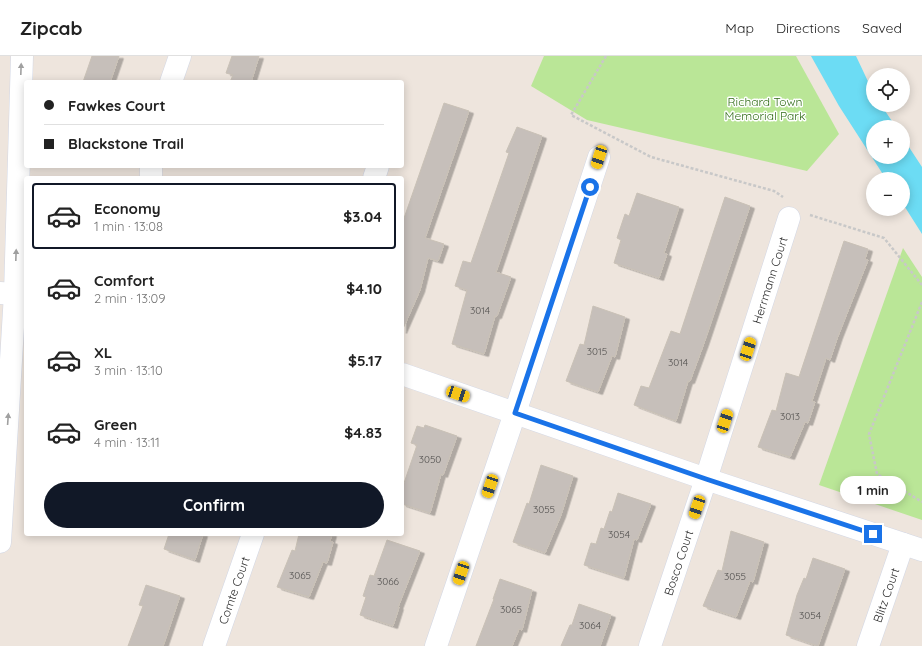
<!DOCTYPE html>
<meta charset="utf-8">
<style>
body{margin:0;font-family:Quicksand,sans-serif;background:#f6f6f6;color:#222;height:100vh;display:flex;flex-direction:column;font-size:15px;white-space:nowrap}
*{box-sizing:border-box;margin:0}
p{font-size:13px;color:#767676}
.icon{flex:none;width:22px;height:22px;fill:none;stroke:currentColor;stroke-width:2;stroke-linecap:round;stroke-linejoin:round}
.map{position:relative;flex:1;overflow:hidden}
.drawer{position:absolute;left:24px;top:120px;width:380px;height:360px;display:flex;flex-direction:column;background:#fff;border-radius:4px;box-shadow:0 2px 10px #0003}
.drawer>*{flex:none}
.hud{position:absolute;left:24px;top:24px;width:380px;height:88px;border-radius:4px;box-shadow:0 2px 10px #0003;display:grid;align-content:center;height:88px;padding:0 20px;background:#fff}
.buttons{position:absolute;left:866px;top:12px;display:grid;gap:8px}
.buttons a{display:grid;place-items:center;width:44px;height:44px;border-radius:50%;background:#fff;box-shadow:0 2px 10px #0003;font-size:20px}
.end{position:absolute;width:18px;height:18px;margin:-9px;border:5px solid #1a73e8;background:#fff;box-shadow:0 0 0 2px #fff}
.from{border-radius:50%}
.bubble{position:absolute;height:28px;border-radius:14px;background:#fff;box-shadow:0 2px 10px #0003;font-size:13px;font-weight:700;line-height:28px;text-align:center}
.car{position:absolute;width:12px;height:24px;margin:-12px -6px;border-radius:5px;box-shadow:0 0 3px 1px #0007;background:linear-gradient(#f5c518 24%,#345 0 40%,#f5c518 0 76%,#345 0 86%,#f5c518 0)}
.hud b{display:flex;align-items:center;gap:14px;height:38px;font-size:15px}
.hud b+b{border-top:1px solid #e0e0e0}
.hud i{width:10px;height:10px;background:#222}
ul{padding:7px 0 0;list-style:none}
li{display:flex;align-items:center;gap:12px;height:66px;margin:0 8px 6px;padding:0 12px;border:2px solid transparent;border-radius:4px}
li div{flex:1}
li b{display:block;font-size:15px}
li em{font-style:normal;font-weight:700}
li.active{border-color:#111827}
li>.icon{width:36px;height:36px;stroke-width:1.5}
.action{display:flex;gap:8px;margin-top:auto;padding:8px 20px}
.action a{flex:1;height:46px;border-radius:24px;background:#111827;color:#fff;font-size:16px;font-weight:700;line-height:46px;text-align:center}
header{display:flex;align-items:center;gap:24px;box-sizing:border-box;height:56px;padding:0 20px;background:#fff;border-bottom:1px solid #e0e0e0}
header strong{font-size:19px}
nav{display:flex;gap:22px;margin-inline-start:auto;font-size:14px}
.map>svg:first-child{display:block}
.green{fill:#bae697}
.water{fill:#6cdcf4}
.building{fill:#c6bfba;stroke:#c9c1b6;filter:url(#shadow)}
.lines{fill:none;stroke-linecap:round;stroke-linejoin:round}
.minor-casing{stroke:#d2d7e5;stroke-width:23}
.secondary-casing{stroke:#d2d7e5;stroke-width:23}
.path{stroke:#c8c8c8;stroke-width:2.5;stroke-dasharray:3 2;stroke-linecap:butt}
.minor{stroke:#fff;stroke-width:22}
.secondary{stroke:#fff;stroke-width:22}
.oneway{fill:#a0a0a0}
.route{stroke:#1a73e8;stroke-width:5}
.labels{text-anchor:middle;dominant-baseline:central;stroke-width:3;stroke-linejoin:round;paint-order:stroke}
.number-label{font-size:10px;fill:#52504f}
.park-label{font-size:12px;fill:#316c17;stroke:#fff}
.street-label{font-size:12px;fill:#2b2b2b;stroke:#fff}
</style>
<header>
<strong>Zipcab</strong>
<nav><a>Map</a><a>Directions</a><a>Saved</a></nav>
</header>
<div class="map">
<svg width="922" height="590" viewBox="0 0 922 590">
<defs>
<filter id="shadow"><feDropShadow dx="4.5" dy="2.5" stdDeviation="0" flood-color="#0004"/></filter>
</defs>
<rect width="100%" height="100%" fill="#eee5dd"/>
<g class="green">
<polygon points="544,0 796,0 839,78 807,115 587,64 531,30"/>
<polygon points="903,192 922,221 922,464 819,429"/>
</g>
<polygon class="water" points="811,0 856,0 873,36 873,49 881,49 896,71 873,71 873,101 903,101 903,82 922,111 922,178 903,148 903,123 886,123 839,50"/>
<g class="building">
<polygon points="92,0 119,0 110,26 83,26"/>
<polygon points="232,0 259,0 251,26 230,26 233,19 226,17"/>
<polygon points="444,47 469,55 425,182 444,188 438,205 428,202 420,234 402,275 402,168"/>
<polygon points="517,71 542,80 496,216 511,221 497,260 495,260 484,298 452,288 467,234 455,230 463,205 471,207 509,97 506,96"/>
<polygon points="637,137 679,151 664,197 667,198 659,222 614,207 621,184 617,182 625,158 629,160"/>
<polygon points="725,141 750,150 704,287 690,325 688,325 676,365 634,349 641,330 649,332 671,275 680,278"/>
<polygon points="844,185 868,193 865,203 868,204 838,280 830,304 826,302 812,345 815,346 808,367 805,366 790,401 758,391 772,354 776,355 786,317 799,321"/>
<polygon points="593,250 625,261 615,301 612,300 598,336 566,325 580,288 584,289"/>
<polygon points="425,369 457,380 443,419 441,418 430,457 402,448 402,433 417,389 411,387 417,370 424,372"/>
<polygon points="541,409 573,420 561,459 545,497 513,486 527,447 529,448"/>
<polygon points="618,437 651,448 637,484 634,483 624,522 584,509 591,487 596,488 601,472 604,473 610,455 612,456"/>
<polygon points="731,475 764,486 753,526 750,525 736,561 703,550 718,514 722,515"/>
<polygon points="169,478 203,478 195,504 164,493"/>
<polygon points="299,478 332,478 330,485 333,486 327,507 323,506 309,541 277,531 292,494 295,495"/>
<polygon points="387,484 420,495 398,551 399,551 393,570 360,559 366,541 363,540 370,519 374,520"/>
<polygon points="813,502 845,513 818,590 786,579 797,539 804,522 806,523"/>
<polygon points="500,523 532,534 522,574 519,573 512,590 476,590 494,543 493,543"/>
<polygon points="146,529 180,540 163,590 128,590 143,550 139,549"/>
<polygon points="579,548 611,559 600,590 561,590 570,569 572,569"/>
</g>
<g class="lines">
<g class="minor-casing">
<g id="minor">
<polyline points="171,26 180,0"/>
<polyline points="151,122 151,110"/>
<polyline points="374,122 378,110"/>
<polyline points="0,237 26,239"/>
<polyline points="402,318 706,423 922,494"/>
<path id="s1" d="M214,590L253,478"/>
<polyline points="436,590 515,357 599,101"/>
<path id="s2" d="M650,590L706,423L789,162"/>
<path id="s3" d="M868,590L903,488"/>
</g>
</g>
<g class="secondary-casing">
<polyline id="secondary" points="0,486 15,238 22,0"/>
</g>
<g class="path">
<polyline points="606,0 571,59 651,101 774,135 783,141"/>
<polyline points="810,159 884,182 922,229"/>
<polyline points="922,246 869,378 877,418 922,446"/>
</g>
<use href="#minor" class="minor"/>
<use href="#secondary" class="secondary"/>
</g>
<defs><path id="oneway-solid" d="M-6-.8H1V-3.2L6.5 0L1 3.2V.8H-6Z"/></defs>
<g class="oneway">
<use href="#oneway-solid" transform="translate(21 13) rotate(-88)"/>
<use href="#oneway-solid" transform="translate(16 199) rotate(-88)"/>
<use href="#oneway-solid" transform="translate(8 363) rotate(-86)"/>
</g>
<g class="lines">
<polyline class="route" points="590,131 515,357 706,423 873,478"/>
</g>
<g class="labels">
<g class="number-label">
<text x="480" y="254">3014</text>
<text x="597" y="295">3015</text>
<text x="678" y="306">3014</text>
<text x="790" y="360">3013</text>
<text x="430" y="403">3050</text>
<text x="544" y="453">3055</text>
<text x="619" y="478">3054</text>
<text x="300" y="519">3065</text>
<text x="735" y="520">3055</text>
<text x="388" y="525">3066</text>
<text x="511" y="553">3065</text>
<text x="810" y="559">3054</text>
<text x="590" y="569">3064</text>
</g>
<g class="park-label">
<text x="765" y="45">Richard Town<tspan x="765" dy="14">Memorial Park</tspan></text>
</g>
<g class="street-label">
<text stroke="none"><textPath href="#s2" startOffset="385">Herrmann Court</textPath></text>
<text stroke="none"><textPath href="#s2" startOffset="88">Bosco Court</textPath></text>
<text stroke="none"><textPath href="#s1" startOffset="59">Comte Court</textPath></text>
<text stroke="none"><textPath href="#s3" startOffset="54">Blitz Court</textPath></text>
</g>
</g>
</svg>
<div class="buttons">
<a><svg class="icon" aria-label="locate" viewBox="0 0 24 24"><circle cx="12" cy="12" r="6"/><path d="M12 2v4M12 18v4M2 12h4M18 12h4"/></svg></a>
<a>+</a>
<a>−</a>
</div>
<i class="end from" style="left:590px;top:131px"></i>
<i class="end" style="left:873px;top:478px"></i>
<div class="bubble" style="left:840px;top:420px;width:66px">1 min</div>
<i class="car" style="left:599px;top:101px;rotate:198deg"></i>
<i class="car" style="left:748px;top:293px;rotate:18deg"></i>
<i class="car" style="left:458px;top:338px;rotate:109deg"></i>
<i class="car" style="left:725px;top:365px;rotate:18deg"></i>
<i class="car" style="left:490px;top:430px;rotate:199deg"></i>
<i class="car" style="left:697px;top:451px;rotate:199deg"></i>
<i class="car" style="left:461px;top:517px;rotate:199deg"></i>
<div class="hud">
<b><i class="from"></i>Fawkes Court</b>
<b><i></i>Blackstone Trail</b>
</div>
<section class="drawer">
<ul>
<li class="active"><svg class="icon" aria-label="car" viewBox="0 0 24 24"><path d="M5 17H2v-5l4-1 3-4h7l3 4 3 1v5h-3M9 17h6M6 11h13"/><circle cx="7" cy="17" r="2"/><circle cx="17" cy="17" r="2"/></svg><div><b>Economy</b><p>1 min · 13:08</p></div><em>$3.04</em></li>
<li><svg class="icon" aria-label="car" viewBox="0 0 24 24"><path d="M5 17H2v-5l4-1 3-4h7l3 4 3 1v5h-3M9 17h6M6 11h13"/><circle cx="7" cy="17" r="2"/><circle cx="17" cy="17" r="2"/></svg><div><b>Comfort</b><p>2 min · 13:09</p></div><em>$4.10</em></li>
<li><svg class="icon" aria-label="car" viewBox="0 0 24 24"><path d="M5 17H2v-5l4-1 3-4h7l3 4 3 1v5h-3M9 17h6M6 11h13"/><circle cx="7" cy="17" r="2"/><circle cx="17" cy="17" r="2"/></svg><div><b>XL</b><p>3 min · 13:10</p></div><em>$5.17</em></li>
<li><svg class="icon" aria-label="car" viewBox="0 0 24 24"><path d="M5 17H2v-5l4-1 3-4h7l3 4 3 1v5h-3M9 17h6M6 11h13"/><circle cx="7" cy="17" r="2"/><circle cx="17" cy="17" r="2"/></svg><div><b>Green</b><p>4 min · 13:11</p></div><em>$4.83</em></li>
</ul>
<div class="action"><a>Confirm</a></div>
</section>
</div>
